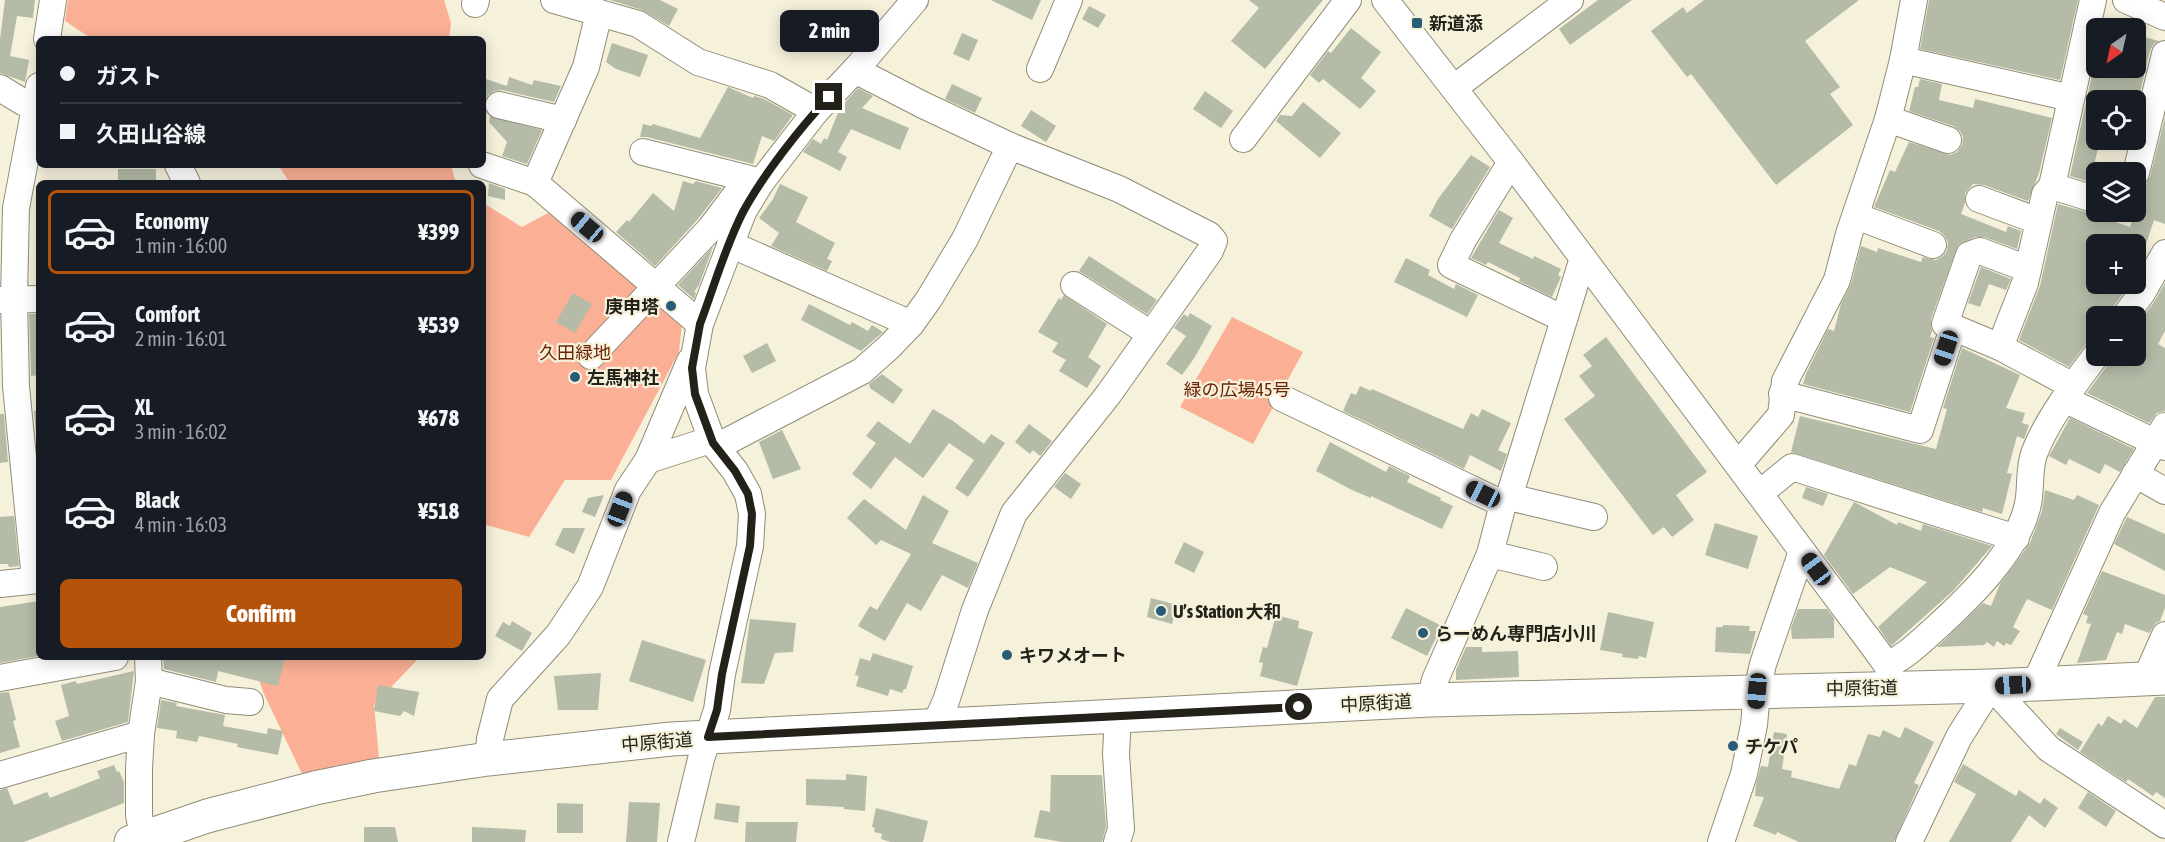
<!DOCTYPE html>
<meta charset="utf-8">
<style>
body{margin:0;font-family:"Asap Condensed","Noto Sans JP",sans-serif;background:#242831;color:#f1f3f6;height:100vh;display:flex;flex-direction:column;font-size:22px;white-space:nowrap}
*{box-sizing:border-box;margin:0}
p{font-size:20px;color:#9ea1a6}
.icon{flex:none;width:33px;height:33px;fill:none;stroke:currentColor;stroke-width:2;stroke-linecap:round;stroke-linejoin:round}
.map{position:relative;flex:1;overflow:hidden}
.side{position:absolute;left:36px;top:180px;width:450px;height:480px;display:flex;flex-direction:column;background:#171b24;border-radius:9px;box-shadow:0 3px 15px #0003}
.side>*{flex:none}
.hud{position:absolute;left:36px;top:36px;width:450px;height:132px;border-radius:9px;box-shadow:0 3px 15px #0003;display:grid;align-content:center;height:132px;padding:0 24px;background:#171b24}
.needle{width:39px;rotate:214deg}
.buttons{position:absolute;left:2086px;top:18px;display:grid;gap:12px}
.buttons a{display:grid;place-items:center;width:60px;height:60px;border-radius:9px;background:#171b24;box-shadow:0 3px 15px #0003;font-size:30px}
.end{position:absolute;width:27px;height:27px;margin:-14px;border:8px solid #232119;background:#fff;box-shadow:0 0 0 3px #fff}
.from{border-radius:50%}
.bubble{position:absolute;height:42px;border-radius:9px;background:#171b24;box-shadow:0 3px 15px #0003;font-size:20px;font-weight:800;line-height:42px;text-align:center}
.car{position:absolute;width:18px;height:36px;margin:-18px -9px;border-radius:8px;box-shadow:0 0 4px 2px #0007;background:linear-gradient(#222 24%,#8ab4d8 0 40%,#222 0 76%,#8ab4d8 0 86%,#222 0)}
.hud b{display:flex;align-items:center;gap:21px;height:57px;font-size:22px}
.hud b+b{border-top:2px solid #363941}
.hud i{width:15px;height:15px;background:#f1f3f6}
ul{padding:10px 0 0;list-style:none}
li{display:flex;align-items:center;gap:18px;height:84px;margin:0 12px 9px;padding:0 12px;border:3px solid transparent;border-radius:9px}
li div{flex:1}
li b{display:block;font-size:22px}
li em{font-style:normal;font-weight:800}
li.active{border-color:#b45309}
li>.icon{width:54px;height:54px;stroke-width:1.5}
.primary-button{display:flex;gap:12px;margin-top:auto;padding:12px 24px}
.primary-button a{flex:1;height:69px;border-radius:9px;background:#b45309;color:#fff;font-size:24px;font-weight:800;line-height:69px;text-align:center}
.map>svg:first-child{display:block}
.green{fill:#fbb096}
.building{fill:#b4bba7}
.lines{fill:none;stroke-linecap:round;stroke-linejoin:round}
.minor-casing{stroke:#918c78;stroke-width:28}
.major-casing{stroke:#918c78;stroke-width:35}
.minor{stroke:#fff;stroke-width:26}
.major{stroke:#fff;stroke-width:33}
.route{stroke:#232119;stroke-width:8}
.poi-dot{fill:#275b78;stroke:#f6f1db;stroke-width:2}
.labels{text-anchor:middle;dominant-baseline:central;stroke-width:4.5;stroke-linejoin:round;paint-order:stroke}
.poi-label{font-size:18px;font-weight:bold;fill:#232119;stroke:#f6f1db;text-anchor:start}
.park-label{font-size:18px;fill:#6d2507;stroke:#f6f1db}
.street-label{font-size:18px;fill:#232119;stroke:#f6f1db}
</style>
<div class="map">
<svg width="2165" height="842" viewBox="0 0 2165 842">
<rect width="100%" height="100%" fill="#f6f1db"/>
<g class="green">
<polygon points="68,0 444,0 451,23 449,39 92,39 65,21"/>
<polygon points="278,165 451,165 456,183 290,183"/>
<polygon points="483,203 522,227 550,212 682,323 679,352 611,480 565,480 529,537 483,524"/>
<polygon points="1232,317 1303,352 1253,444 1180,407"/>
<polygon points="251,657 420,657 374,705 379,758 303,776 264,694"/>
</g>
<g class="building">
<polygon points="5,0 35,0 33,18 17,16 10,56 29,60 25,82 0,73 0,39"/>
<polygon points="610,0 660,0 678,9 669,26 642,10"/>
<polygon points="991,0 1041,0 1032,20"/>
<polygon points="1249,0 1323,0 1265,69 1231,41 1259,8"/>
<polygon points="1598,0 1632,0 1570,45 1559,29"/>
<polygon points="1704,0 1859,0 1805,41 1840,87 1830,94 1853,125 1776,185 1691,74 1687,77 1651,31 1683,7 1687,13"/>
<polygon points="1929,0 2078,0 2060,80 1920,49"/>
<polygon points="1089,6 1106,15 1098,28 1082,19"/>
<polygon points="1351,28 1381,52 1361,78 1376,91 1360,109 1323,79 1319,83 1310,75 1328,51 1331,53"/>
<polygon points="962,33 978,40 969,61 953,54"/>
<polygon points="2136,35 2159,41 2154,44 2150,50 2136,110 2136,100 2119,100 2097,92 2097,140 2100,140 2093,169 2097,170 2097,184 2070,176 2097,52 2097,68 2136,68"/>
<polygon points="612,43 648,55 640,77 616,69 606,62"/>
<polygon points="509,77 532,85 534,80 561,86 554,102 502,90 494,91 488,95 485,101 487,113 483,121 483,78 507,86"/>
<polygon points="1920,79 1942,84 1939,100 1973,108 1975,99 2052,118 2039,173 2028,201 1984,185 1973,184 1965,193 1965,203 1961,214 2006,232 2008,226 2021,231 2017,249 1984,237 1975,237 1958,245 1931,319 1932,331 1930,337 1934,338 1910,412 1803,384 1806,374 1828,329 1834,331 1841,304 1851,284 1861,246 1877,252 1878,248 1921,262 1923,257 1936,260 1943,256 1947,251 1948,242 1944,235 1939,231 1874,207 1890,170 1895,172 1909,142 1950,155 1957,152 1962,145 1963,137 1960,131 1953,126 1909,111 1915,87 1918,87"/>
<polygon points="952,84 982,98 975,113 945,99"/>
<polygon points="728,87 753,98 754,96 764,99 793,115 774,141 762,136 753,164 647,137 640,137 643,124 651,126 653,124 700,138"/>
<polygon points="858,88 873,96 862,108 909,128 900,150 851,129 838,152 847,157 840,171 803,152 813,139 821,144 824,138 827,140 840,108"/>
<polygon points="1205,91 1233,111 1221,128 1193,109"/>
<polygon points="1303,102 1341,133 1320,158 1276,121 1280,115 1292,116"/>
<polygon points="1031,110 1056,126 1046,142 1021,126"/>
<polygon points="490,116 542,130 527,164 502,156 507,142 489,122"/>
<polygon points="2165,117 2165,224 2154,220 2146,244 2097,244 2097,284 2130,284 2113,307 2110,316 2097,316 2097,339 2091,340 2085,345 2069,367 2019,340 2040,286 2058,204 2097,215 2097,216 2130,227 2142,193 2136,192 2136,188 2146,184 2150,177"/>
<polygon points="1471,155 1490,167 1452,229 1429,216 1438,199"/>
<rect x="118" y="169" width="38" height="14"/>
<polygon points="683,181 693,184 696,181 722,188 698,219 655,266 616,232 627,220 629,222 653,193 674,211"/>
<polygon points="489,183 505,189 505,200 488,196"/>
<polygon points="780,184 808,197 796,222 835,243 827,259 832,261 827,271 771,246 779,233 759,218 773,199"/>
<polygon points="1499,210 1513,218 1499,243 1533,259 1534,256 1561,269 1558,275 1561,277 1552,297 1519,281 1520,278 1488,262 1486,265 1471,258"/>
<polygon points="713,247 699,285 694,292 696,293 694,299 678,285"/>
<polygon points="1089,256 1157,300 1147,314 1079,271"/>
<polygon points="1406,258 1430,270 1428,275 1454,289 1456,284 1478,295 1467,317 1394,282"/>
<polygon points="1981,267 2011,279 2006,290 1989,284 1980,307 1968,303"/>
<polygon points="2165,283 2165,331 2158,344 2165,348 2165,411 2157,413 2149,423 2087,393 2109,363 2112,356 2136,356 2136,326 2154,302"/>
<polygon points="573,293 592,304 575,333 556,322"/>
<polygon points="1064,295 1107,324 1088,357 1101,366 1087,388 1059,371 1066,360 1052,352 1058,343 1038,332 1059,298 1061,300"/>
<polygon points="809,304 850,325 852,322 868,331 872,325 883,332 861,351 801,320"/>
<polygon points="1190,313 1212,326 1195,357 1182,375 1166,364 1186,336 1174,328 1184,314 1188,317"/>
<polygon points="29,314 39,314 39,375 31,376"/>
<polygon points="1606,337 1707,472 1676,495 1694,520 1672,537 1664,527 1653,535 1564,419 1595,396 1579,376 1592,366 1583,355"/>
<polygon points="767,343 776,361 752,373 743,356"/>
<polygon points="1962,348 2020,375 2006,408 2025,413 2022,423 2029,425 2024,439 2017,436 2007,473 2012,474 2002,514 1983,508 1982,512 1791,452 1800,416 1936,449 1947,409 1943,408"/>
<polygon points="882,374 903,390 893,404 870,388 869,384"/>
<polygon points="1360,386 1371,391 1372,389 1463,429 1471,413 1478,417 1482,409 1511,423 1498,450 1507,454 1501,471 1470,455 1464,469 1343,411 1351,393 1356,395"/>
<polygon points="933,409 953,421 984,444 991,434 1005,443 968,497 955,488 974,460 949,443 923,478 895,457 871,489 852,474 876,443 866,436 878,421 910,444"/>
<polygon points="39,410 39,459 38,459 34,411"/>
<polygon points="0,414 4,414 8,462 0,463"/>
<polygon points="2070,418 2134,449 2120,472 2105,464 2100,474 2069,459 2066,465 2049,456"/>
<polygon points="1029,424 1052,441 1040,456 1033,450 1030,454 1015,442"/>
<polygon points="782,430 801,469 773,479 759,442"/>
<polygon points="1330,442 1386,472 1389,466 1410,476 1407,482 1441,498 1440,500 1453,506 1442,529 1371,496 1371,498 1352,490 1316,471"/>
<polygon points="1065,473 1081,484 1071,499 1054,487"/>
<polygon points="1806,487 1828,494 1823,506 1802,498"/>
<polygon points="2045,490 2074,500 2077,495 2099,505 2052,610 2027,599 2013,627 2020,631 2011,645 2006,643 2004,646 1997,641 1994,647 1987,642 1984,645 1937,647 1983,603 1991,606 2000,584 2030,543 2042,511"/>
<polygon points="604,495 595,517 582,512 588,498"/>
<polygon points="923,495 949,511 932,543 978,563 968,588 942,575 921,611 907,603 885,641 858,626 870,606 877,610 911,554 881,540 876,545 847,518 864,499 906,530"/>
<polygon points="1854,502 1897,525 1898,522 1921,531 1923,524 1992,546 1953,591 1891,646 1878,627 1927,582 1890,567 1853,594 1824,555"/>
<polygon points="14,516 19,566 9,567 8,564 0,564 0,517"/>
<polygon points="2127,517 2165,534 2165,571 2114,544"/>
<polygon points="1715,523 1758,536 1748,569 1705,555"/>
<polygon points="563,528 585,528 574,554 555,545"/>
<polygon points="1184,542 1204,552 1194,573 1174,563"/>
<polygon points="2102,571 2165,595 2165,608 2160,621 2156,623 2149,633 2125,624 2122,634 2117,632 2106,660 2077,663 2091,624 2086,623 2088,616 2083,614"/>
<polygon points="1151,598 1177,605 1172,624 1147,617"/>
<polygon points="39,601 39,656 0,663 0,607"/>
<polygon points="1406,608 1442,626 1427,656 1391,638"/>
<polygon points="1798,609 1827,609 1834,618 1834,638 1792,639 1791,628"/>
<polygon points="1608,612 1654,622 1646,658 1639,656 1638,659 1622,657 1623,654 1600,650"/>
<polygon points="1276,615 1299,621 1298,628 1313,632 1297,686 1260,676 1263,663 1259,662 1263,647 1267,648"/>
<polygon points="750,619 796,623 793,652 775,653 764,684 741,683"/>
<polygon points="512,621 532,633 522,651 495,636 503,622 510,626"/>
<polygon points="1723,625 1750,626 1749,631 1756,631 1750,654 1715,652 1716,627 1723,627"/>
<polygon points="642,640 706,660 693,702 629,681"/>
<polygon points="1466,647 1482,647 1482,652 1518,651 1519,677 1456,680 1456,670"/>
<polygon points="873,653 913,666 906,689 904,689 902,693 890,689 888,696 856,686 859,676 855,675 860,658 870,661"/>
<polygon points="163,657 210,657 229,660 230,657 285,657 278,686 218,671 216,682 164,669"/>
<polygon points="134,671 128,722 62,741 55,721 69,716 61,685 76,681 77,684"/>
<polygon points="601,673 598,710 558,710 554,676"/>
<polygon points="378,685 419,692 414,716 404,711 400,716 374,711"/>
<polygon points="9,692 16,720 13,721 20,747 0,753 0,693"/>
<polygon points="2155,697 2165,697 2165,798 2156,792 2153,796 2128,779 2126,782 2080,752 2098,723 2102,726 2108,716 2121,724 2124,719 2137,728"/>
<polygon points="161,700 177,703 176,706 225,715 223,726 267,734 268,728 283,731 278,755 237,747 238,744 199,736 197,742 176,738 177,731 157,728"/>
<polygon points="1905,727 1934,742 1914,783 1919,785 1894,842 1799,842 1777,832 1776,835 1753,826 1764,797 1755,796 1756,784 1761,766 1768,767 1774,732 1787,734 1782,769 1792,771 1791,777 1839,789 1849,764 1856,766 1868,734 1880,737 1883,730 1900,738"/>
<polygon points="2060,728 2083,742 2078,750 2056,734"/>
<polygon points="1963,764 2016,796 2019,790 2040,804 2044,798 2058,808 2045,828 2029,815 2011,842 1949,842 1976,794 1954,782"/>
<polygon points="114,765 117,772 119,771 124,782 124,803 24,842 0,842 0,790 7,788 14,805 47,792 50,798 100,778 97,771"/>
<polygon points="846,774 867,776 865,811 844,809 844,807 806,805 806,779 846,780"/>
<polygon points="1051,775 1102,775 1106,827 1102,842 1062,842 1034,837 1040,810 1050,812"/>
<polygon points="2088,792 2116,811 2106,827 2078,808"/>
<polygon points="629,802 660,803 657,842 626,842"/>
<polygon points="557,803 583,804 583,833 557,833"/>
<polygon points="716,803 740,806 738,823 714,819"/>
<polygon points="876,808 928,821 923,842 891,842 881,839 882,834 874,832 875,828 872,827"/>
<polygon points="746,822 798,822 796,842 745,842"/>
<polygon points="364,827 395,827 398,842 364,842"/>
<polygon points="472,827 526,830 525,842 472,842"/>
</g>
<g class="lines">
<g class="minor-casing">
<g id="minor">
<polyline points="554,0 638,24 698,62 770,85 816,111"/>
<polyline points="1385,0 1511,162 1871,643 1887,665 1894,688"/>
<polyline points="2126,0 2165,17"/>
<polyline points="475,4 476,0"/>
<polyline points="599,13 586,67 535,183 700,324"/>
<polyline points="47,39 53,0"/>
<polyline points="1903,60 2071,98"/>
<polyline points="1040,69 1069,0"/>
<polyline points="855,70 923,105 1010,146 1119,189 1209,235 1214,241 1210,251 1108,395 1014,513 975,610 946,701 935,725"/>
<polyline points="0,88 23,102 39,108"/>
<polyline points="1454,88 1570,0"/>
<polyline points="499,105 563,120"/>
<polyline points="1888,119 1948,140"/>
<polyline points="1243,139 1348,0"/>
<polyline points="643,152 761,182"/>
<polyline points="1511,162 1463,240 1451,265 1564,319"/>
<polyline points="178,165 187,183"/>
<polyline points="482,165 535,183"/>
<polyline points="2136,173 2165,54"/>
<polyline points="2052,186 2097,200"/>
<polyline points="1979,199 2038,221"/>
<polyline points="1856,216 1933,245"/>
<polyline points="730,244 911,324"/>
<polyline points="1074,285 1151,334"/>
<polyline points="0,300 39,299"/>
<polyline points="2125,316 2142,293 2165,253"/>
<polyline points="2000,347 1945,324 1969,255 1980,251 2028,269"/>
<polyline points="591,356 710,229 737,193 747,189"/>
<polyline points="2073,386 2000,347 2025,283 2045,194 2052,186 2093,0"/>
<polyline points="1782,394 1920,430 1953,328"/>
<polyline points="1282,398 1503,504"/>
<polyline points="2066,400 2165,447"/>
<polyline points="648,460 704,442 724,443 862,371 889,347 911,324 929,299 965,239 1010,146"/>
<polyline points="1738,465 1781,415 1785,381 1837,280 1849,234 1888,119 1903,60 1914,0"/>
<polyline points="2135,474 2165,491"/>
<polyline points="1760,493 1792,467 2016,538"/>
<polyline points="1509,497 1594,517"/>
<polyline points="1490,554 1544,567"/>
<polyline points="35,580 16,386 14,299 16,208 39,86"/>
<polyline points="0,584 39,580"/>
<path d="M1887,665C1907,656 1921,641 1937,627C1970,597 2016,552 2027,508C2032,491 2028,471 2034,454C2046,421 2076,382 2097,354"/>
<polyline points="0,678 115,657"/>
<polyline points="2146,678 2165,635"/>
<polyline points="149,681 226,700 250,702"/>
<polyline points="2035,684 2112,513 2165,426"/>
<polyline points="1430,700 1435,680 1490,554 1503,504 1509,497 1583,258"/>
<polyline points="488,759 490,739 500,699 558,635 590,587 628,490 648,460 690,361"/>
<polyline points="0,775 141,734"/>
<polyline points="144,842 139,815 139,768 141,734 149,681 148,657"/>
<polyline points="681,842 701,759 717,710 722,674 750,546 752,514 748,494 735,471 713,443 695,394 692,368 700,324 743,212 761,182 816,111 855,70 915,0"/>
<polyline points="1117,842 1121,829 1116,754 1118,716"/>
<polyline points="1721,842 1744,774 1754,725 1757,691 1763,664 1802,551"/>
<polyline points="1909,842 1959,737 1991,686 2049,749 2165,825"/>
</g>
</g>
<g class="major-casing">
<polyline id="major" points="131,842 207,816 315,788 373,776 488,759 671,739 1430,700 1991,686 2165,678"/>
</g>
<use href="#minor" class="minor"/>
<use href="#major" class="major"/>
</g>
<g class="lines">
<path class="route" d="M829,97C800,128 763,175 743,212C725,247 714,287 700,324L692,368L695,394L713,443L735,471L748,494L752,514L750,546L722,674L717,710L708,737L1299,707"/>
</g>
<g class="poi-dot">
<rect x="1411" y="17" width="12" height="12" rx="3"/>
<circle cx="671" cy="306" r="6"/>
<circle cx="575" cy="377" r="6"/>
<circle cx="1161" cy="611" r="6"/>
<circle cx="1423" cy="633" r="6"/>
<circle cx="1007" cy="655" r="6"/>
<circle cx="1733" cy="746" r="6"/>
</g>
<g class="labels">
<g class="poi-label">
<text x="1429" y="23">新道添</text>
<text x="659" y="306" text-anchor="end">庚申塔</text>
<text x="587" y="377">左馬神社</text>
<text x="1173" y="611">U’s Station 大和</text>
<text x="1435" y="633">らーめん専門店小川</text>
<text x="1019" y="655">キワメオート</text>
<text x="1745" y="746">チケパ</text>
</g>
<g class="park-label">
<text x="575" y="352">久田緑地</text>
<text x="1237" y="389">緑の広場45号</text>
</g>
<g class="street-label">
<text transform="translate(1862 688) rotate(-1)">中原街道</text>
<text transform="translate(1376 703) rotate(-3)">中原街道</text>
<text transform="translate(657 742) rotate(-5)">中原街道</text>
</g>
</g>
</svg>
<div class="buttons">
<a><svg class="needle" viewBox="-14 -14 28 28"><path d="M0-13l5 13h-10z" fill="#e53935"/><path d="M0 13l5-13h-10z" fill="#9ea1a6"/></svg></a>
<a><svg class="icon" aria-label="locate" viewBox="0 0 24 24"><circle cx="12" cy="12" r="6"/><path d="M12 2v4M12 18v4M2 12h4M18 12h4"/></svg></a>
<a><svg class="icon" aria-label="layers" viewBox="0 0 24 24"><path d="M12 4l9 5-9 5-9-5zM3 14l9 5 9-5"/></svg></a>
<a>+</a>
<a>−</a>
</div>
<i class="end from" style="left:1299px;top:707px"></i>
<i class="end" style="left:829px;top:97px"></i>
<div class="bubble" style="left:780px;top:10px;width:99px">2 min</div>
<i class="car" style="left:587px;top:227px;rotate:310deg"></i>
<i class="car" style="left:1946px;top:348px;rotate:198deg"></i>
<i class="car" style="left:1483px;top:494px;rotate:296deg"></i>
<i class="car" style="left:620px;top:509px;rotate:21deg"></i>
<i class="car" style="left:1816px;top:569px;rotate:323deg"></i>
<i class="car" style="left:2013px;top:685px;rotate:267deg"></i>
<i class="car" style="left:1757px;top:691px;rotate:185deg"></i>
<div class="hud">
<b><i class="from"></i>ガスト</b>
<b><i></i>久田山谷線</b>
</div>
<section class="side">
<ul>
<li class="active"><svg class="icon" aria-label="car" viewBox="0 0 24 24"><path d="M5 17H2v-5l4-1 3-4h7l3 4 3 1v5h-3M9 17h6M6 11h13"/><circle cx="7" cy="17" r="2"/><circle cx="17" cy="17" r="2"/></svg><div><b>Economy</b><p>1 min · 16:00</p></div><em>¥399</em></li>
<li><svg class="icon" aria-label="car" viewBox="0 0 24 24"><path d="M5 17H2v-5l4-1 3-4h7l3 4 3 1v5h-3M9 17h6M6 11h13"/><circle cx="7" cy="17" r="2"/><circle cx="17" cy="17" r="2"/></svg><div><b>Comfort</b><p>2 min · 16:01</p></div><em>¥539</em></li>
<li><svg class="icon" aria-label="car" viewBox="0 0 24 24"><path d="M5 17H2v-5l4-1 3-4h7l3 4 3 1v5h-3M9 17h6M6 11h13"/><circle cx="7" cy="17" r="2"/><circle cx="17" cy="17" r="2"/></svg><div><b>XL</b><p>3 min · 16:02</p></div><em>¥678</em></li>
<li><svg class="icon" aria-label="car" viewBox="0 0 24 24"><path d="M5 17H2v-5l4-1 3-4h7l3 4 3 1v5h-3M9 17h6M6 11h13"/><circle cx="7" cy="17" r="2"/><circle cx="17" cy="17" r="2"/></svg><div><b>Black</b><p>4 min · 16:03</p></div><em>¥518</em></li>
</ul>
<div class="primary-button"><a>Confirm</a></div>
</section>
</div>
